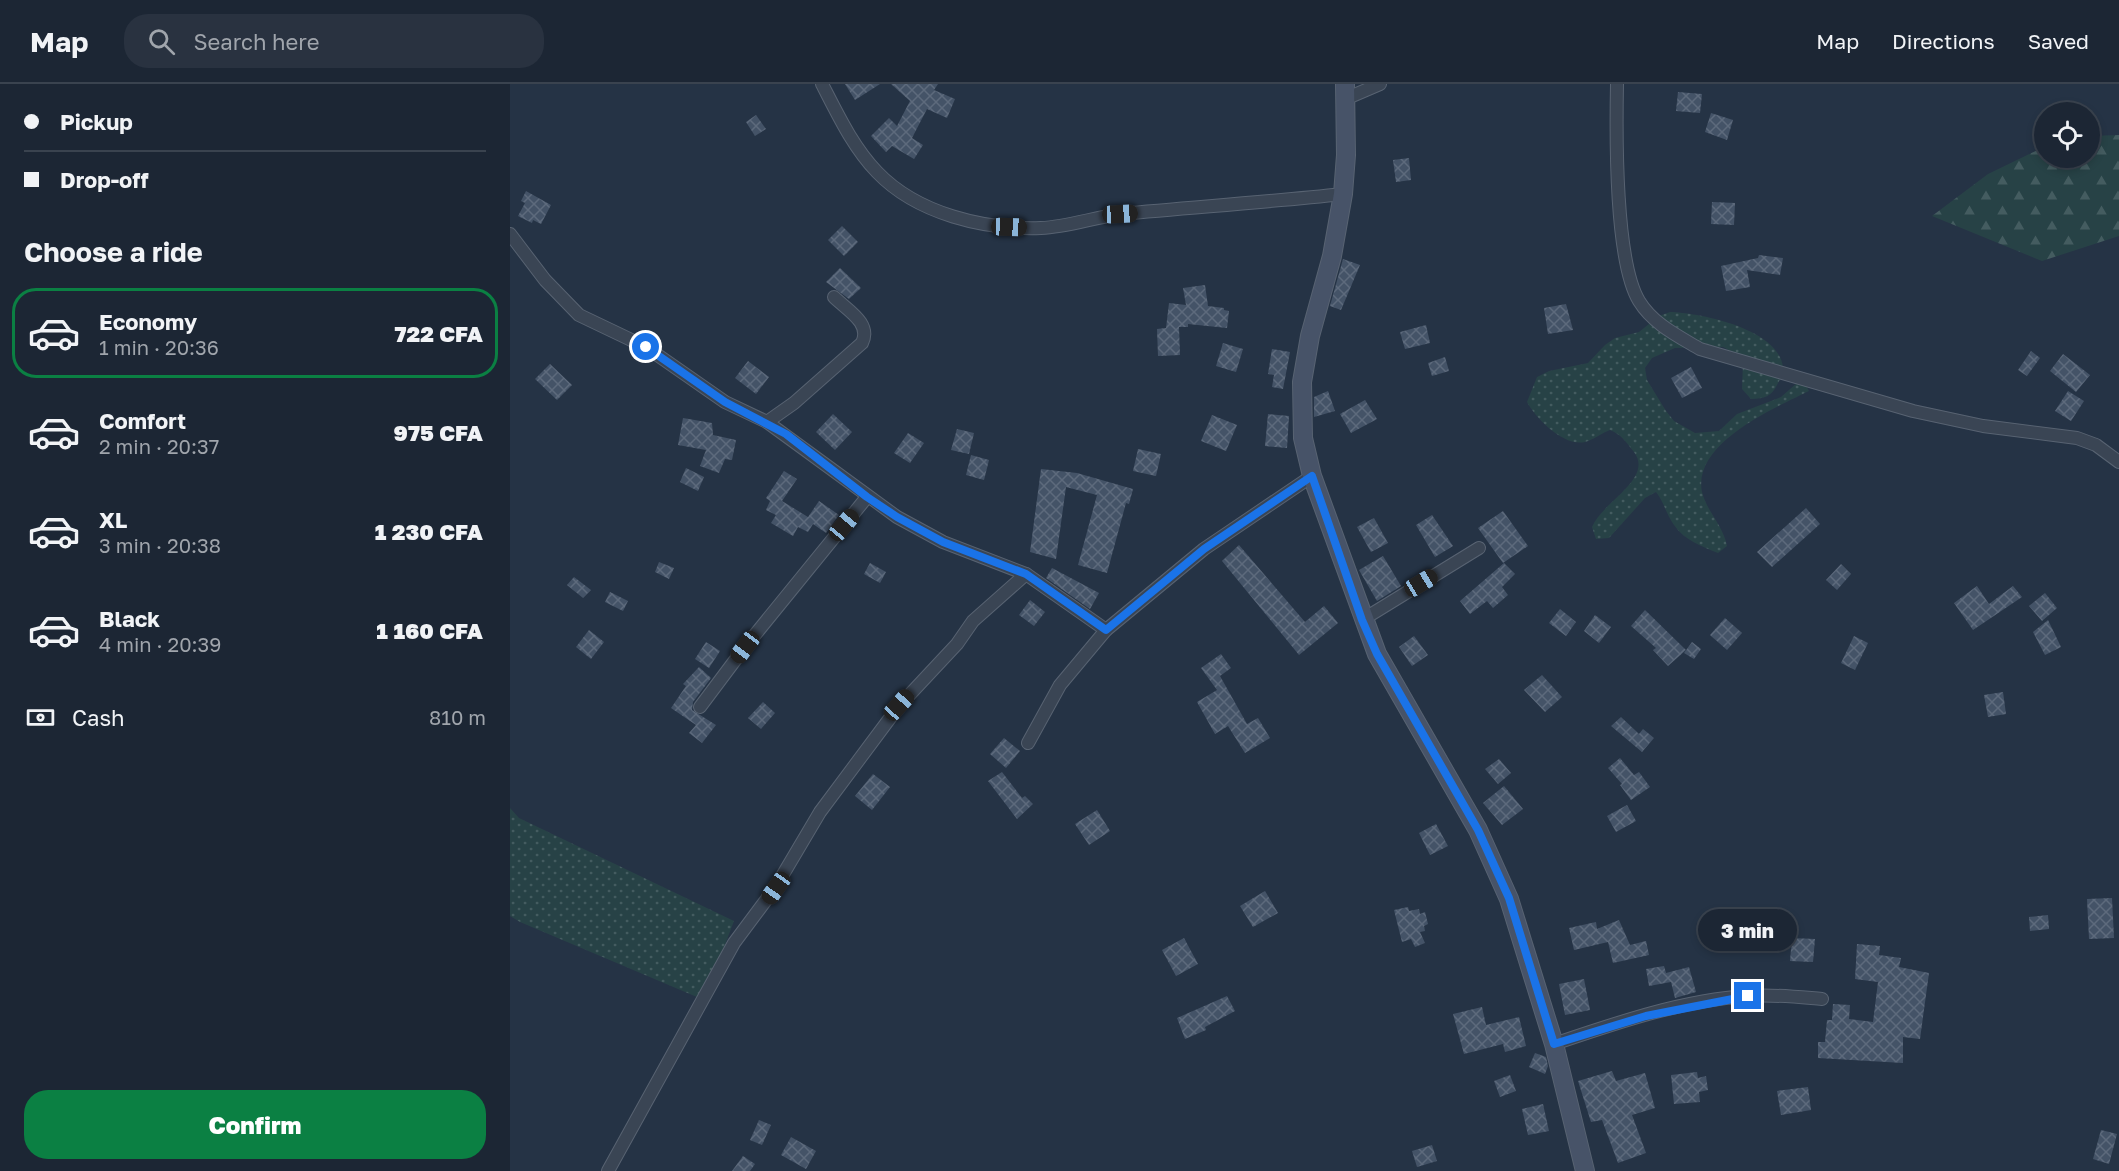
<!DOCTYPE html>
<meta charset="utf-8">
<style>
body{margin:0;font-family:"Golos Text",sans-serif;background:#293240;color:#f1f3f6;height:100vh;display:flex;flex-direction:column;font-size:22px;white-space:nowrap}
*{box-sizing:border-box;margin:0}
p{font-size:20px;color:#a0a5ac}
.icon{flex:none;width:33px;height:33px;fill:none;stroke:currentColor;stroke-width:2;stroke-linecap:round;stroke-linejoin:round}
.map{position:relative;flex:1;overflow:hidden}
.panel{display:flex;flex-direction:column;background:#1c2634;width:510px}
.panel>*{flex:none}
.guide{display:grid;align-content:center;height:132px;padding:0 24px;background:#1c2634}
.controls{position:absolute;left:1524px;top:18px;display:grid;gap:12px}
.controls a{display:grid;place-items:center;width:66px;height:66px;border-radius:50%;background:#1c2634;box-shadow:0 3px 9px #0003,0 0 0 2px #3a434f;font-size:30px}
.end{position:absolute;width:27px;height:27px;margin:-14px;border:8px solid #1a73e8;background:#fff;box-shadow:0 0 0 3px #fff}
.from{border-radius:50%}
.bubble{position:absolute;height:42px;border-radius:21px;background:#1c2634;box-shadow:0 3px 9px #0003,0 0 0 2px #3a434f;font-size:20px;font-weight:800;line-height:42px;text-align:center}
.car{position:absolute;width:18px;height:36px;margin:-18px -9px;border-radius:8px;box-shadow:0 0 4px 2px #0007;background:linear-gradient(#222 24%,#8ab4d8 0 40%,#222 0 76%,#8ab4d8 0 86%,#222 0)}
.guide b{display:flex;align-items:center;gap:21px;height:57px;font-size:22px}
.guide b+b{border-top:2px solid #3a434f}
.guide i{width:15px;height:15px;background:#f1f3f6}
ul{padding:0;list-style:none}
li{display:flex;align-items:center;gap:18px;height:90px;margin:0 12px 9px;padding:0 12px;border:3px solid transparent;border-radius:24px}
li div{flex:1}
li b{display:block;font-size:22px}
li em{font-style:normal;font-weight:800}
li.selected{border-color:#0b8043}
li>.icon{width:54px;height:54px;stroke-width:1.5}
h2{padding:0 24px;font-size:27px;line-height:72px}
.pay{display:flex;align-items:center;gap:15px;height:66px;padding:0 24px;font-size:22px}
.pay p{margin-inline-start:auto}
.primary-button{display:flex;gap:12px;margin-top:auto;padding:12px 24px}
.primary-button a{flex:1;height:69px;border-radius:24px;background:#0b8043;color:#fff;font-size:24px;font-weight:800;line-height:69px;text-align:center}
header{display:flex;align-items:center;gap:36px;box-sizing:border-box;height:84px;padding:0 30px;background:#1c2634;border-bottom:2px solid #3a434f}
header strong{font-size:28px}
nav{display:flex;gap:33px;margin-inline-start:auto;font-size:21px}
.search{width:420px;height:54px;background:#293240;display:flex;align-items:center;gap:15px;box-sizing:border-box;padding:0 21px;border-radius:24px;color:#a0a5ac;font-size:22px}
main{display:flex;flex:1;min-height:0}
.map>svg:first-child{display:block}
.green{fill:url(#green-dots)}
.forest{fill:url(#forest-firs)}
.building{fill:url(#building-cross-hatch)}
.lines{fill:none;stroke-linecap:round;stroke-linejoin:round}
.street-casing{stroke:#586372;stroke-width:14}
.secondary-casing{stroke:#586372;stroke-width:20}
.street{stroke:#3a4554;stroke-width:12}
.secondary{stroke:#475368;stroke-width:18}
.route{stroke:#1a73e8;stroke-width:8}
</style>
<header>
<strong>Map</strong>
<div class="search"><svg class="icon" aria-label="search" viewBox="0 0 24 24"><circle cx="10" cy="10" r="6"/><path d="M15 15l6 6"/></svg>Search here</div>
<nav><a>Map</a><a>Directions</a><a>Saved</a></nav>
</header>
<main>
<section class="panel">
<div class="guide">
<b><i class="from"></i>Pickup</b>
<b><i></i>Drop-off</b>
</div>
<h2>Choose a ride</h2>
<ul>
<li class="selected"><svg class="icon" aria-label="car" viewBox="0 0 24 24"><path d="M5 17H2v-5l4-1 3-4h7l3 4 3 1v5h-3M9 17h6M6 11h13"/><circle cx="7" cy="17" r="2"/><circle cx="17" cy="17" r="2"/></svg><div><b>Economy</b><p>1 min · 20:36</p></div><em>722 CFA</em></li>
<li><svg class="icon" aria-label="car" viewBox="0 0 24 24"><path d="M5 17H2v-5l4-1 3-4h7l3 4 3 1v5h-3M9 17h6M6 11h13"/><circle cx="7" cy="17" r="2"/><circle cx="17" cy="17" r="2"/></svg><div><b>Comfort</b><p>2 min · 20:37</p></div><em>975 CFA</em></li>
<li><svg class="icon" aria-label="car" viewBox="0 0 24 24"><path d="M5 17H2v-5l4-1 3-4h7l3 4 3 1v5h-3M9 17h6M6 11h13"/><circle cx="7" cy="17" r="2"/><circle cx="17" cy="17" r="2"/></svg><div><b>XL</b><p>3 min · 20:38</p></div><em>1 230 CFA</em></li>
<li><svg class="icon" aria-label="car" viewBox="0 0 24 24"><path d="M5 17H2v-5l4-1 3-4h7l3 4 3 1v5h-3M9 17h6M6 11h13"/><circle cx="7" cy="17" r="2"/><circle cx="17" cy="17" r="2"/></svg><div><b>Black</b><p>4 min · 20:39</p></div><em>1 160 CFA</em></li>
</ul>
<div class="pay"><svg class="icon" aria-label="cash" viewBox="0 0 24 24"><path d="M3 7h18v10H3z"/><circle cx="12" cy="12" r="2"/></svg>Cash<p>810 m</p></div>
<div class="primary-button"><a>Confirm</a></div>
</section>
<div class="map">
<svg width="1609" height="1087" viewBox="0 0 1609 1087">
<defs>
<pattern id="green-dots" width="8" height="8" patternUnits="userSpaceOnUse" patternTransform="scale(1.5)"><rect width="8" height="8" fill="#274246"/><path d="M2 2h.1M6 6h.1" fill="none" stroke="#445c60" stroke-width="1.8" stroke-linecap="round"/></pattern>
<pattern id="forest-firs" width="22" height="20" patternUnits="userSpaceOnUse" patternTransform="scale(1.5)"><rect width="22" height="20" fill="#274246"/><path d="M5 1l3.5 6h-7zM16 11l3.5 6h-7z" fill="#445c60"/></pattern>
<pattern id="building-cross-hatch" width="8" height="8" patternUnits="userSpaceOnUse" patternTransform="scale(1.5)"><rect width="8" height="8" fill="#445367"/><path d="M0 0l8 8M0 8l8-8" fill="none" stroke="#5d6a7c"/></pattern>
</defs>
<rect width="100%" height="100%" fill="#253345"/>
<g class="green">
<path d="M1160,228C1191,229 1270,245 1273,284C1274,289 1270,295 1267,301C1262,312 1254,315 1241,315L1232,305L1233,278L1224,269L1213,263L1165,264L1142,274L1135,284L1137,296L1156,327L1164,337L1185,349L1209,347L1227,330L1271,313L1287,299L1294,298L1299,307C1265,324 1182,359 1192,408C1197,428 1213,441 1217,462L1208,469C1191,462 1174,456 1164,441C1156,430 1154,418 1146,408L1135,414L1099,454L1086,455L1082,443C1092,418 1144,395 1124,368C1116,358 1112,351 1100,346C1092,349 1086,354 1078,357C1057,366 1026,335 1017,318L1027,293L1039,287L1078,279L1095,261L1105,254L1129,248L1149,232Z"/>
<polygon points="0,724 9,734 224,837 194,916 10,838 0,832"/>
</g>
<polygon class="forest" points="1609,51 1609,152 1532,177 1422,132 1478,90 1534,63 1534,74 1580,74 1580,52"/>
<g class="building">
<polygon points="335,0 370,0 345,16"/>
<polygon points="381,0 428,0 424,6 445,15 437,34 417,25 402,54 413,61 404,75 382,62 376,68 361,52 379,34 387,42 400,17"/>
<polygon points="1168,8 1192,10 1190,29 1166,27"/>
<polygon points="1201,29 1223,36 1217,56 1195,48"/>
<polygon points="246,31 256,45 245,52 236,38"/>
<polygon points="899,74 901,96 886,98 883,76"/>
<polygon points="16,107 41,121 31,140 23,136 22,139 8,132 15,119 11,117"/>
<polygon points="1202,118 1225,119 1224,141 1201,140"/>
<polygon points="332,142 348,158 334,172 318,156"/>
<polygon points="1249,171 1273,174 1270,191 1237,186 1240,203 1216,207 1211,182 1248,174"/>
<polygon points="833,175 850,181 831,226 820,222"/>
<polygon points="330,184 351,204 339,215 316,198"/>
<polygon points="695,201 698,222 714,224 714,226 719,227 717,244 678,240 678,243 669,243 670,271 648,272 647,245 656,244 659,219 676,221 673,204"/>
<polygon points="1056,220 1063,246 1038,250 1034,224"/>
<polygon points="916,241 920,259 895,265 890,248"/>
<polygon points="713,259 733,265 726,288 706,282"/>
<polygon points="762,265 780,268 773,305 762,303 764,291 758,290"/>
<polygon points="1521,267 1530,274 1517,292 1508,286"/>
<polygon points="1553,270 1580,291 1566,308 1540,287"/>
<polygon points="935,273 939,287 922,292 918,279"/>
<polygon points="238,277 259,293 246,310 225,294"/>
<polygon points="40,280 62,301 47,316 25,295"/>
<polygon points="1181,283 1192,304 1172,314 1161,294"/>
<polygon points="818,307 825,327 804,333 804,313"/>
<polygon points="1558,307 1574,317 1561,337 1545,327"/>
<polygon points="855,316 867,335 841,349 830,330"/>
<polygon points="323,330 342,348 325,366 306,348"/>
<polygon points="758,330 779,332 777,364 755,362"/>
<polygon points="702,331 727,341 716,367 691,357"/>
<polygon points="173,334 202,339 203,351 226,356 222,376 215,375 209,389 190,382 196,366 168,361"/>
<polygon points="447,345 464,349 459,370 441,366"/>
<polygon points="398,349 414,359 400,379 384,369"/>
<polygon points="628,365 651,370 646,392 623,387"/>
<polygon points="461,371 479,376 474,396 456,391"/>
<polygon points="176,384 194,393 188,407 170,398"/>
<polygon points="531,385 567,389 623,405 619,420 616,419 597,489 568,481 587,411 556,403 546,475 520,468"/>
<polygon points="274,387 287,395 272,417 298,433 309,417 329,431 316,449 303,440 298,448 288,443 283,452 261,439 266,431 256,426 260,417 256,414"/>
<polygon points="1296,424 1310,440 1262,483 1247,468"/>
<polygon points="993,427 1018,462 993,479 968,444"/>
<polygon points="922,431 943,462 925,473 906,441"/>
<polygon points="864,434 878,459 861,468 847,443"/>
<polygon points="729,461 795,538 814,522 828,539 789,571 712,477"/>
<polygon points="873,472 891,502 867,517 849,486"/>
<polygon points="149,478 164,484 159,495 145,488"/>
<polygon points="360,479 376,488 370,499 354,490"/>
<polygon points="994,479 1005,490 992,503 998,511 983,524 977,517 960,530 950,517"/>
<polygon points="1331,480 1341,490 1327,506 1316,496"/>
<polygon points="542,484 589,509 580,525 536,494"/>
<polygon points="64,493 81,506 73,514 57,501"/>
<polygon points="1467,502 1479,520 1503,502 1512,513 1463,546 1444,519"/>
<polygon points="100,508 118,517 113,527 95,518"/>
<polygon points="1535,509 1547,524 1532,537 1519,522"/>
<polygon points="520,516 535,528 524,542 509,531"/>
<polygon points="1050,525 1066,538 1056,552 1039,539"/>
<polygon points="1135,526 1176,566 1158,582 1143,566 1146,564 1121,542"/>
<polygon points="1085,531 1101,543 1089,559 1074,547"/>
<polygon points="1215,534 1232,549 1217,566 1200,551"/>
<polygon points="1538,536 1551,563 1535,571 1523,548"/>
<polygon points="79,546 94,558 81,575 66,563"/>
<polygon points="904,552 918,571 902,582 889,563"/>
<polygon points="1344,552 1358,559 1345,586 1331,579"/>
<polygon points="196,558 210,567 199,584 185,575"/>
<polygon points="1182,558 1191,565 1184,575 1174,569"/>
<polygon points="711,570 721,584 710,592 737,640 748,634 760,654 735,669 718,642 705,650 687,618 707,606 691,584"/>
<polygon points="189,583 201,594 183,618 182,626 206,641 192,659 179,649 186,641 161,624 176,602 173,600"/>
<polygon points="1032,591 1052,613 1035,628 1014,606"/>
<polygon points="1493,608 1496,630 1478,633 1474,611"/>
<polygon points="253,618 265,629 251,645 238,634"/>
<polygon points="1111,633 1129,650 1133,645 1144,654 1132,668 1101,642"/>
<polygon points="494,654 510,667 496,684 480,670"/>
<polygon points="1110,674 1124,691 1129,688 1140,703 1121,716 1110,701 1112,700 1098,684"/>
<polygon points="989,675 1001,689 988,700 975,685"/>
<polygon points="492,688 512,714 515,712 523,720 507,735 478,697"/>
<polygon points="363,690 380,703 362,726 345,712"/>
<polygon points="994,702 1013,725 992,741 973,719"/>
<polygon points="1117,721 1126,737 1106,748 1097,732"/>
<polygon points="587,726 600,747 579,761 565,740"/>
<polygon points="926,740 938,762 920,771 909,749"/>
<polygon points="755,807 768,829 743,843 730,822"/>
<polygon points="1602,814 1604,854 1579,855 1577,815"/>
<polygon points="898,823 899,827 909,825 910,830 915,828 918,840 914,842 915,847 910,848 915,859 905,863 901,855 892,858 884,826"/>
<polygon points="1538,831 1539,845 1520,847 1519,833"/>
<polygon points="1109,836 1120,861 1136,857 1139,871 1103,879 1098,858 1064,866 1059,844 1086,838 1087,845"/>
<polygon points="674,854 688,880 666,892 652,866"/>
<polygon points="1282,854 1305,855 1303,878 1280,877"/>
<polygon points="1347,860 1370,862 1369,871 1391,874 1389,883 1419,889 1410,955 1393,953 1393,979 1308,974 1308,958 1315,958 1317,936 1322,936 1323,920 1340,921 1339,935 1363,938 1368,898 1345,895"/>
<polygon points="1154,882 1156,889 1179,883 1186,908 1165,914 1161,898 1139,902 1136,885"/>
<polygon points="1074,895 1080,926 1055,931 1049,900"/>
<polygon points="717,912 725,927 695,943 696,946 675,955 667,934"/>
<polygon points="972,923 976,941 1009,933 1016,962 995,968 993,960 954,970 943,930"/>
<polygon points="1025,969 1036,973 1038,982 1035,990 1019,983"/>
<polygon points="1102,987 1106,997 1135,989 1145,1024 1122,1031 1136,1069 1108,1079 1092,1036 1081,1038 1068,997"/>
<polygon points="1187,988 1188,994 1196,992 1198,1006 1189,1008 1190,1018 1164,1020 1161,991"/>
<polygon points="1000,991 1006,1007 990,1013 984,997"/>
<polygon points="1298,1003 1301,1026 1271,1031 1267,1007"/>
<polygon points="1033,1020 1039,1047 1018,1051 1012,1025"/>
<polygon points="249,1036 261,1041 252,1061 240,1056"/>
<polygon points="1591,1046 1607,1050 1599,1080 1583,1075"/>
<polygon points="281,1053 306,1067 296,1085 271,1071"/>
<polygon points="922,1061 927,1077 907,1083 902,1067"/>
<polygon points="233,1072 245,1080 240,1087 222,1087"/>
</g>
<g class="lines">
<g class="street-casing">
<g id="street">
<path d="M312,0C328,31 343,63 367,88C407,130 475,146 531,144C558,143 585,133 611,130C685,123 759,118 833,110"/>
<path d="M1107,0C1106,50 1105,177 1129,217C1143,240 1168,252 1190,265L1403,327L1473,342L1567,354L1586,361L1609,378"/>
<polyline points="835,15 870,0"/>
<polyline points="0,150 35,196 69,231 136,263 215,318 257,338 387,433 433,458 516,490 596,546"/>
<path d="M257,338L284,319L352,259C362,239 337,226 324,213"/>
<polyline points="852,536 969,464"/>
<polyline points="190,623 235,563 357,413"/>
<polyline points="518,659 550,601 596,546 694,465 802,392"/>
<path d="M1044,960C1106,939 1172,916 1238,912C1262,910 1288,913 1312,915"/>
<polyline points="98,1087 224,859 265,804 310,728 389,622 447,560 463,537 516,490"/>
</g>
</g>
<g class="secondary-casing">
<polyline id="secondary" points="835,0 836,71 833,110 822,172 800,252 792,298 793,354 802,392 867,570 968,746 999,815 1044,960 1075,1087"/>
</g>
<use href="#street" class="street"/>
<use href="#secondary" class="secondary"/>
</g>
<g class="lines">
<polyline class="route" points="136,263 215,318 276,350 357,413 387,433 433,458 516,490 596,546 694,465 802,392 852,536 867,570 968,746 999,814 1044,960 1136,932 1238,912"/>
</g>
</svg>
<div class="controls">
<a><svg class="icon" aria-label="locate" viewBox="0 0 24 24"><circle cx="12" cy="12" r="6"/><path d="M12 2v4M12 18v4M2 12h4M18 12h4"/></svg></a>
</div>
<i class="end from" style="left:136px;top:263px"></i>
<i class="end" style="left:1238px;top:912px"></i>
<div class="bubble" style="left:1188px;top:825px;width:99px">3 min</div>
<i class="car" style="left:610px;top:130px;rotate:87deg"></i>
<i class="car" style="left:499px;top:143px;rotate:92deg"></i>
<i class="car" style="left:334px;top:441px;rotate:40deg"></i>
<i class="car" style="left:911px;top:499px;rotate:59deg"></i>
<i class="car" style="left:235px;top:563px;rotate:217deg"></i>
<i class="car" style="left:389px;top:621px;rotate:42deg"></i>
<i class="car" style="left:266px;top:804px;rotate:215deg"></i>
</div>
</main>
